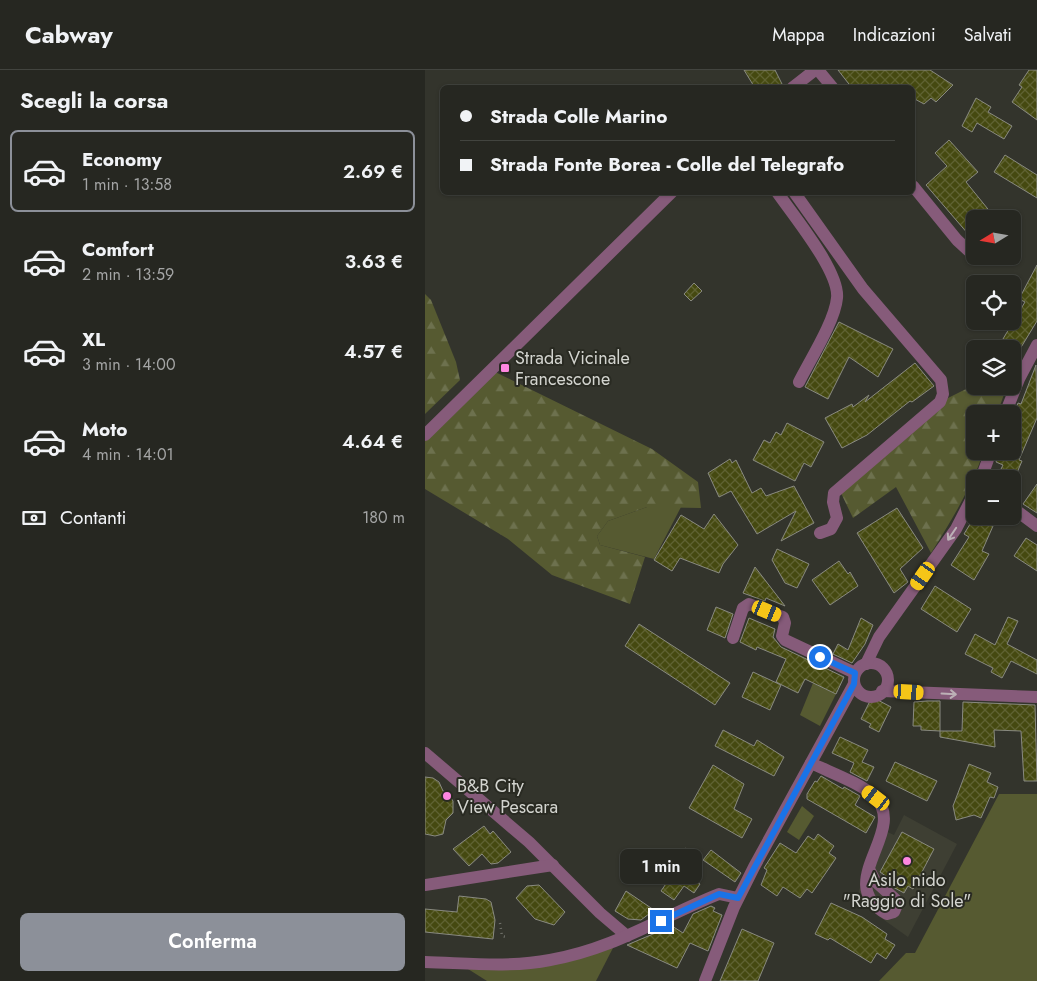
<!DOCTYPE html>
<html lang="it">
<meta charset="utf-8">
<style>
body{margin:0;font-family:Jost,sans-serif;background:#2e2f2a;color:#f1f3f6;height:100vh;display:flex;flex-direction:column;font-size:19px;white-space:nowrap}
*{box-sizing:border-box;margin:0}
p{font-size:16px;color:#a4a5a5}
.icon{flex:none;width:28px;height:28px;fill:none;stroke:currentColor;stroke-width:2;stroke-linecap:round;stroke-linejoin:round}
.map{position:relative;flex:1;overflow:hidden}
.drawer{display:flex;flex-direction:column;background:#262721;width:425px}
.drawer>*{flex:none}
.hud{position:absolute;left:15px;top:15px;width:475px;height:110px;border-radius:8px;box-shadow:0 1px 4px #0004,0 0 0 1px #42443f;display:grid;align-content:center;height:110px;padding:0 20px;background:#262721}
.needle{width:32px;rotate:259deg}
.buttons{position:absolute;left:541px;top:140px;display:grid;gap:10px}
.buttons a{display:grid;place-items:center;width:55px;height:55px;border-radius:8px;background:#262721;box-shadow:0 1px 4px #0004,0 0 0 1px #42443f;font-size:25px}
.end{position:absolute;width:22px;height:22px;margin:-11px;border:6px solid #1a73e8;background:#fff;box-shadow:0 0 0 2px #fff}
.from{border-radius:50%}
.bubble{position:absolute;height:35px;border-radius:8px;background:#262721;box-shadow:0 1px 4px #0004,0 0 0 1px #42443f;font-size:16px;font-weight:600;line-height:35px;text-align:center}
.car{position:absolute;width:15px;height:30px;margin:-15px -8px;border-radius:6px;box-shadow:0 0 4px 1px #0007;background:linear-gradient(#f5c518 24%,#345 0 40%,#f5c518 0 76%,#345 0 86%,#f5c518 0)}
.hud b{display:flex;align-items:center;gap:18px;height:48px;font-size:19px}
.hud b+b{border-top:1px solid #42443f}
.hud i{width:12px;height:12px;background:#f1f3f6}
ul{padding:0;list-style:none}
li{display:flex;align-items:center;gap:15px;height:82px;margin:0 10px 8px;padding:0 10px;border:2px solid transparent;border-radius:8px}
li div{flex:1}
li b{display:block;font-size:19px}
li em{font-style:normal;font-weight:600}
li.on{border-color:#8c9099}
li>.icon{width:45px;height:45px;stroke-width:1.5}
h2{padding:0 20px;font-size:22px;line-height:60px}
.pay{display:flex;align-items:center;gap:12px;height:55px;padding:0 20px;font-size:19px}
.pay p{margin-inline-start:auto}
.primary-button{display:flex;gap:10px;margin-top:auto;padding:10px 20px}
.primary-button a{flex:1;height:58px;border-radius:8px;background:#8c9099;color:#fff;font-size:20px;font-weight:600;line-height:58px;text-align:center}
header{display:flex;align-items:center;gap:30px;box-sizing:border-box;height:70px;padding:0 25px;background:#262721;border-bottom:1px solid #42443f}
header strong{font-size:24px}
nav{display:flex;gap:28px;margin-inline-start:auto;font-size:18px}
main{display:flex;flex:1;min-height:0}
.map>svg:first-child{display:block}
.built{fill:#3e3f33}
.green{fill:#565a31}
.forest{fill:url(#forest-firs)}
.building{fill:url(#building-cross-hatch);stroke:#898a81}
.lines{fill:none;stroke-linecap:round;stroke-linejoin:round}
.path{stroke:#73746d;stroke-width:2.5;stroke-dasharray:1 4;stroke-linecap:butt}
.minor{stroke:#865b7a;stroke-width:12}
.oneway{stroke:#bcb0b6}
.route{stroke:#1a73e8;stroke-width:6}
.poi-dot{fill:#fe86e0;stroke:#292a22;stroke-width:2}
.labels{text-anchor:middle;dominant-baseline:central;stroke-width:4;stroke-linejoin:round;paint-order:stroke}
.poi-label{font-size:18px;fill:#d3d4cf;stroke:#292a22;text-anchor:start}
</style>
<header>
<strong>Cabway</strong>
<nav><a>Mappa</a><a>Indicazioni</a><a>Salvati</a></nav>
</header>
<main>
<section class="drawer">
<h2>Scegli la corsa</h2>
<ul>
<li class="on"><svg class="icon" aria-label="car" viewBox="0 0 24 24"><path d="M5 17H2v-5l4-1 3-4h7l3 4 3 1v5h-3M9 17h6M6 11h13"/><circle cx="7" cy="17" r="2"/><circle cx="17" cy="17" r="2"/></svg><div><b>Economy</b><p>1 min · 13:58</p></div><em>2.69 €</em></li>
<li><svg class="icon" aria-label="car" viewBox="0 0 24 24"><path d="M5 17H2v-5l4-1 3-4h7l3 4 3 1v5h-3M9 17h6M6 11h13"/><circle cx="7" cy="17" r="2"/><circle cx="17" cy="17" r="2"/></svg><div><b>Comfort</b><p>2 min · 13:59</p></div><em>3.63 €</em></li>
<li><svg class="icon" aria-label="car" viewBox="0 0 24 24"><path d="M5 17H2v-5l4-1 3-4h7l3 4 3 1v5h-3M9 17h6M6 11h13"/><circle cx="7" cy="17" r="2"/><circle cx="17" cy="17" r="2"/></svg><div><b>XL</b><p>3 min · 14:00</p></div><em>4.57 €</em></li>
<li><svg class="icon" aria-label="car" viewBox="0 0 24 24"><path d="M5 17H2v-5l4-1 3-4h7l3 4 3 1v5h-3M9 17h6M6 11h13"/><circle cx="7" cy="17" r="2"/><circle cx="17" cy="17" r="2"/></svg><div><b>Moto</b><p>4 min · 14:01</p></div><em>4.64 €</em></li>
</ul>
<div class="pay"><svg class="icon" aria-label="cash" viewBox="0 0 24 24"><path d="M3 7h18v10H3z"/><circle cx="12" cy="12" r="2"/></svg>Contanti<p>180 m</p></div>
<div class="primary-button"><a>Conferma</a></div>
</section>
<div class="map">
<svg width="612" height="911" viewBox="0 0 612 911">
<defs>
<pattern id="forest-firs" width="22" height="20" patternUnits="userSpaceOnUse" patternTransform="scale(1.25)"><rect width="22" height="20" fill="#565a31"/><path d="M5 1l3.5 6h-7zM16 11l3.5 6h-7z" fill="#6d714e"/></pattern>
<pattern id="building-cross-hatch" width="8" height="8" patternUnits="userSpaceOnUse" patternTransform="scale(1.25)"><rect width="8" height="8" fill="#454910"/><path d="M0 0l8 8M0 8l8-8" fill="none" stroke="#5f6232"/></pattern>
</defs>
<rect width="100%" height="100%" fill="#33342c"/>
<polygon class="built" points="479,745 532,774 483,867 431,830 454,758 469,765"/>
<g class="green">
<polygon points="222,437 256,437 229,489 175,475 172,466 183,451"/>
<polygon points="388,613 411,624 395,656 375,645"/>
<polygon points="574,724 612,724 612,911 454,911 481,883 490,883"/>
<polygon points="377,736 389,746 374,770 362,762"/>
<polygon points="189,876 171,911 62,911 43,899"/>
</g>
<g class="forest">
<polygon points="0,224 6,230 31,292 35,310 0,344"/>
<polygon points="66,300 227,379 273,412 276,438 222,437 183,451 172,466 175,475 220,487 205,534 127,505 83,469 0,419 0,365"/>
<path d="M582,316L572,344H550V381H559C546,418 527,450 506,483L471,417L428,448L414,419L515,332L543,318Z"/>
</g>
<g class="building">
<polygon points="319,0 350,0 359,18 330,18"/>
<polygon points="413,0 505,0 528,15 511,32 506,28 499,34 488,28 488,18 427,18"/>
<polygon points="604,0 612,0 612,50 587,32 597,17 594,15"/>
<polygon points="551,28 566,37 563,42 587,56 579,69 552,53 547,62 537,56"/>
<polygon points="524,70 553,102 541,112 571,149 550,149 550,172 501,115 522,96 510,83"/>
<polygon points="580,85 612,105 612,128 569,102"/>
<polygon points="612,195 612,251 595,279 572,279 600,232 594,229"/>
<polygon points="269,213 277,221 266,231 259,224"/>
<polygon points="414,252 468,279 453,307 424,287 403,329 380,317"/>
<polygon points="490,293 509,316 487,332 485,331 442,365 417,378 400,348 427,334 428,337 444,325 440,332"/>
<polygon points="611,295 612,348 594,390 597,391 591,405 588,406 588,404 576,399 578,395 571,392 575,381 588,381 588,347 593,333 596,334"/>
<polygon points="362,353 399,372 386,397 379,393 370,411 328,390 339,370 345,373 351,362 356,365"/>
<polygon points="305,389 307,393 311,390 327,423 336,418 341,426 369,416 389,453 356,471 371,441 332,464 306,421 294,427 283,403"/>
<polygon points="612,414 612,443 598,434"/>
<polygon points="472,438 498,478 475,499 483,512 469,523 432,463"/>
<polygon points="289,444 313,475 298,494 294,503 255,488 247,501 229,490 256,445 279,459"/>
<polygon points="550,446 556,446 568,456 557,481 564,484 549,510 526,495 544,467 539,464"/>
<polygon points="601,468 612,475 612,501 589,486"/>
<polygon points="352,479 384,494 372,518 360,513 347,490"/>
<polygon points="414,491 423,504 425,502 433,516 405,535 387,510"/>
<polygon points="330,497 360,536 341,528 340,531 318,523"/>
<polygon points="510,516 546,539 532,562 496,539"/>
<polygon points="291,537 308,544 300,568 282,560"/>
<polygon points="583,547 593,551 582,574 612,590 612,604 586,591 577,608 566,602 568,598 540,584 550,564 570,575"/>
<polygon points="324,548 350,559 348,567 356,577 419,607 411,624 380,609 373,623 351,612 361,589 332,577 331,580 315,572"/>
<polygon points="436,548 448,555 440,574 427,593 408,584 413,574 423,580"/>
<polygon points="214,554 305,613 290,635 200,576"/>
<polygon points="328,602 356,615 345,640 317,627"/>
<polygon points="447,627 466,637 454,662 444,657 446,654 436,649"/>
<polygon points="502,631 515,631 515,661 496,660 496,656 488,656 489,632"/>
<polygon points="538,632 610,635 612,711 599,711 596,661 569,660 570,677 515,667 515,661 537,661"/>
<polygon points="298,660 329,676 332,670 359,687 349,706 290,676"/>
<polygon points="415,667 443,680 437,692 449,697 442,711 425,702 429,693 407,683"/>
<polygon points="470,692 512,711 502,731 461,711"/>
<polygon points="544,694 566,703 562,712 573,717 569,728 565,727 556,748 549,745 531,750 528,736"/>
<polygon points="288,695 319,714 309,739 327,749 317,768 264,738"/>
<polygon points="396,706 418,719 419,717 435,726 430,735 450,747 441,763 382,729 382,724 390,711 392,712"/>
<polygon points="0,707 8,708 14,712 18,721 23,724 28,731 28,743 21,750 18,764 10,766 0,764"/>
<polygon points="59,756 65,764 68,761 86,782 73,793 66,794 57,784 44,796 28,779"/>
<polygon points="477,762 509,779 488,819 483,816 479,823 468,817 464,812 465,809 455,802"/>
<polygon points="393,764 409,776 404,783 411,788 387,823 382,819 375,828 358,817 352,826 336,815 342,800 339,798 355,773 371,783 383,766 389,770"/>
<polygon points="260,778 278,790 266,808 275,814 269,823 259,816 249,830 236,821 252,798 248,795"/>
<polygon points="286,780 316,803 310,812 278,790"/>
<polygon points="114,815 140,842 129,855 110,849 91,828 102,816"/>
<polygon points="201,821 229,840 216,850 203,849 190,841"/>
<polygon points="34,826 61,829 66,832 70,850 68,869 0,862 0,839 32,842"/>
<polygon points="406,833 437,847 462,864 460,869 470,875 461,889 452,883 446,893 405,868 403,870 390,864"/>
<polygon points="286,836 290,838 288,841 297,845 283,881 265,873 252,898 202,875 247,856 258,863 268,844"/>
<polygon points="317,859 349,873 333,911 295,911"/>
</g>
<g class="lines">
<polyline class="path" points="75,853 77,866 81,867"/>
<g class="minor">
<polyline points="393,0 408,18"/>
<polyline points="367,18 390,0"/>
<polyline points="488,116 532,170 544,181"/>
<path d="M352,122C368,145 415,202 412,228C410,251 385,290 374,312"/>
<polyline points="369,122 438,219 516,310 518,324 515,332 409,423 408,432 412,448 406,459 395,463"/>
<polyline points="580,344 594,309 612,275"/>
<polyline points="0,365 247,122"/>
<polyline points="556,409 566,381"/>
<polyline points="588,438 612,456"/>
<polyline points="308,568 318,538 324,534 358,547 360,553 357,566 360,570 430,603"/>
<circle cx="446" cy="610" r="17"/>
<polyline points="441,594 454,567 531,459 550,422"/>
<polyline points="457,621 612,627"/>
<polyline points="0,683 104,772 175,843 202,866"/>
<path d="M386,693C404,702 436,713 450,727C484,761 406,813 462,844L469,842L472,835L471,830L450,811L444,799"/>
<polyline points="0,815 128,795"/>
<path d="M0,892C41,893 85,898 125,890C189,879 236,847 294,824L313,828"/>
<polyline points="280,911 309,837 329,797 429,614"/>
</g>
</g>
<defs><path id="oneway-shaft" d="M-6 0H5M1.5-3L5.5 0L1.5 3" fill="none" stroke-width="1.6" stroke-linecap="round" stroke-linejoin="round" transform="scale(1.25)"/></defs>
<g class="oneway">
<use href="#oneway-shaft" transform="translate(527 464) rotate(124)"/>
<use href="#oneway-shaft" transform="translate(524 624) rotate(3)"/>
</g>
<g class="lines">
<polyline class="route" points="236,851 294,824 313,828 429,614 430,603 395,587"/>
</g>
<g class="poi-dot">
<rect x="75" y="293" width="10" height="10" rx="2.5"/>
<circle cx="22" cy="726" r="5"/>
<circle cx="482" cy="791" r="5"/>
</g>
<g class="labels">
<g class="poi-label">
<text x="90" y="288">Strada Vicinale<tspan x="90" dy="21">Francescone</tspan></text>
<text x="32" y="716">B&amp;B City<tspan x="32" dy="21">View Pescara</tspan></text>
<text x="482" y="810" text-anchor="middle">Asilo nido<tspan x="482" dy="21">"Raggio di Sole"</tspan></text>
</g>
</g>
</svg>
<div class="buttons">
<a><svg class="needle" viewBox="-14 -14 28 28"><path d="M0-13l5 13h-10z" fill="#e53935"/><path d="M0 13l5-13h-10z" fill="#a4a5a5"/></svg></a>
<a><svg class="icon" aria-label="locate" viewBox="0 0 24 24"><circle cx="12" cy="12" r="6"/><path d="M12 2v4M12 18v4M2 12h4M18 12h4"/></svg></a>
<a><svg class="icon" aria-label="layers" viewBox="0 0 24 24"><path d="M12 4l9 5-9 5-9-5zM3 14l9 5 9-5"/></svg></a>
<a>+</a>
<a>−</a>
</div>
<i class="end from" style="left:395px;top:587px"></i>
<i class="end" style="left:236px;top:851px"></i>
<div class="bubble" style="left:195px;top:779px;width:82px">1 min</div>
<i class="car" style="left:498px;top:506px;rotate:215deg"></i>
<i class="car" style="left:342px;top:541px;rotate:112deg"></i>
<i class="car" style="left:484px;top:622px;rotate:93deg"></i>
<i class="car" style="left:451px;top:728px;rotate:307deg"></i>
<div class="hud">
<b><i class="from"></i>Strada Colle Marino</b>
<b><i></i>Strada Fonte Borea - Colle del Telegrafo</b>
</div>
</div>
</main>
